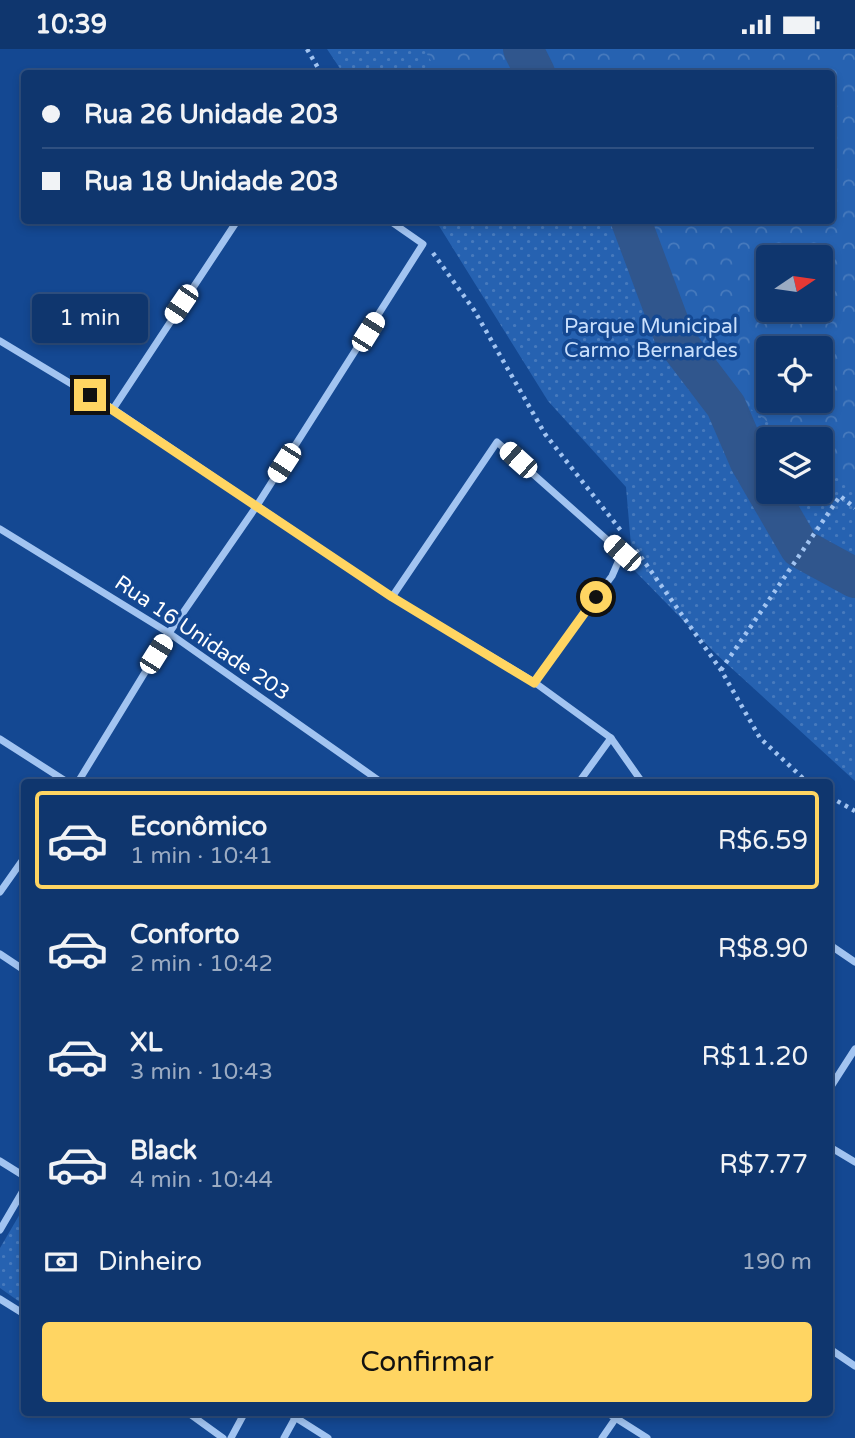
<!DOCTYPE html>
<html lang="pt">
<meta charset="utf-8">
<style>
body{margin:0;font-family:"Varela Round",sans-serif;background:#1d4176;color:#f1f3f6;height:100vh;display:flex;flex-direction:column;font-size:26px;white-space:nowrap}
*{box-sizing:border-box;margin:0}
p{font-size:23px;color:#9babc2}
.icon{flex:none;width:38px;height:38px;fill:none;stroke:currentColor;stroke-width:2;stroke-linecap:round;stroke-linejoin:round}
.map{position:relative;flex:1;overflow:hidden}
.details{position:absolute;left:21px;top:730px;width:812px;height:637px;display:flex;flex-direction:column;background:#0f366e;border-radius:7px;box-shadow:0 4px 10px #0003,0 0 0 2px #2f5081}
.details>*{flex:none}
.top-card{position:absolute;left:21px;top:21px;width:814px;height:154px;border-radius:7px;box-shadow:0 4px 10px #0003,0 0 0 2px #2f5081;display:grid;align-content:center;height:154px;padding:0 21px;background:#0f366e}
.needle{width:46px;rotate:77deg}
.fabs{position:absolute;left:756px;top:196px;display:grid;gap:14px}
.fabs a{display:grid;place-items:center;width:77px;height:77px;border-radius:7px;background:#0f366e;box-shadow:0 4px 10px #0003,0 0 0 2px #2f5081;font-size:35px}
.end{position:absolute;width:32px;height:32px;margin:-16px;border:9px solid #ffd562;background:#111;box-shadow:0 0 0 4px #111}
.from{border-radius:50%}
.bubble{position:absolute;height:49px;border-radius:7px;background:#0f366e;box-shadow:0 4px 10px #0003,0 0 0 2px #2f5081;font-size:23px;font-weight:600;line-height:49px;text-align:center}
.car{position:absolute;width:21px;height:42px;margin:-21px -10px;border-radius:9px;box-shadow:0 0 5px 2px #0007;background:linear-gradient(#fff 24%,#345 0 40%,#fff 0 76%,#345 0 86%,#fff 0)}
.top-card b{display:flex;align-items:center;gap:24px;height:66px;font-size:26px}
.top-card b+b{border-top:2px solid #2f5081}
.top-card i{width:18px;height:18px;background:#f1f3f6}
ul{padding:12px 0 0;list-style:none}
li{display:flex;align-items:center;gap:21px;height:98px;margin:0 14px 10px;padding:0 7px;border:4px solid transparent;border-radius:7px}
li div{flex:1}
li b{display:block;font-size:26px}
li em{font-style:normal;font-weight:600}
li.on{border-color:#ffd562}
li>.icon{width:63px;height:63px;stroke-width:1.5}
.pay{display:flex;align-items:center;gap:18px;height:77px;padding:0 21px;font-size:26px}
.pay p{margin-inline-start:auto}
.primary-button{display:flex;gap:14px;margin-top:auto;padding:14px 21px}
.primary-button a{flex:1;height:80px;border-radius:7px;background:#ffd562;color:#111;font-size:28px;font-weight:600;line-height:80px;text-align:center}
.status{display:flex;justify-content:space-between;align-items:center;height:49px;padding:0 35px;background:#0f366e;direction:ltr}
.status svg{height:19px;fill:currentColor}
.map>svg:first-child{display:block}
.green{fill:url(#green-dots);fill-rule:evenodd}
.forest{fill:url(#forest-crowns);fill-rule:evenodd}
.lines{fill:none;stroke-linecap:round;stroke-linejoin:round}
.stream{stroke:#94bef4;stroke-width:7}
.river{stroke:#30568d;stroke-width:40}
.path{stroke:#a2c4f1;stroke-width:4.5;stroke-dasharray:3.5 5;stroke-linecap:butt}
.street{stroke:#a2c4f1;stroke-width:7}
.route{stroke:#ffd562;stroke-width:9}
.labels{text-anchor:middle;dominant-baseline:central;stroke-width:7;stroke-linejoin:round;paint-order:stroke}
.park-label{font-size:21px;fill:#c9dffc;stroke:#144892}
.street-label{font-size:21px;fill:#fff;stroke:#144892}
</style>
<div class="status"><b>10:39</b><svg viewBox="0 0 49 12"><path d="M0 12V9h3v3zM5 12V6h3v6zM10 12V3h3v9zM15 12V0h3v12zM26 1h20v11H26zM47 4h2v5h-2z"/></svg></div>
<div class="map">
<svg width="855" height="1389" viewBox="0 0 855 1389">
<defs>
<pattern id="green-dots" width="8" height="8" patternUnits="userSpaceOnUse" patternTransform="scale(1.75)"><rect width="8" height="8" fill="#2662b1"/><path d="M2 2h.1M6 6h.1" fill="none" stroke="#477abd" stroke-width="1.8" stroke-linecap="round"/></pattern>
<pattern id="forest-crowns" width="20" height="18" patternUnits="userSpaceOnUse" patternTransform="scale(1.75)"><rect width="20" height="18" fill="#2662b1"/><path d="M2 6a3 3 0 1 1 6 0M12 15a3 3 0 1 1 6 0" fill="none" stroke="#477abd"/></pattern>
</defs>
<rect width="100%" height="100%" fill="#144892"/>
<g class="green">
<path d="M327,0H855V732L716,605L633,520L626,438L548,352L436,172H831V24H343ZM768,208H821V261H768ZM768,299H821V352H768ZM768,390H821V443H768Z"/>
<polygon points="24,1158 24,1256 0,1239 0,1199"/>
</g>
<path class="forest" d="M424,0H855V440L821,414V390H790L711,330L649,172H831V24H438ZM768,208H821V261H768ZM768,299H821V352H768Z"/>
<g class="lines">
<polyline class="stream" points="800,499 818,517"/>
<g class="river">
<polyline points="523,0 535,24"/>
<polyline points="631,172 675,290 726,357 750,413 800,499 855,529"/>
</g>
<g class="path">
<polyline points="307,0 321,24"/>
<polyline points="433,204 474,261 545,385 622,483"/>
<polyline points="636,501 721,621 760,689 807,733"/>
<polyline points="721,621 840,447 855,459"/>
<polyline points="830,748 855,762"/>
</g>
<g class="street">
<polyline points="0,292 113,360 392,548 534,633 611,689 579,733"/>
<polyline points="113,360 237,172"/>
<polyline points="0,480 169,584 381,733"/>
<polyline points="392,548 497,393 622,504 612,527 534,633"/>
<polyline points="611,689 642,733"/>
<polyline points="0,690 67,733"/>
<polyline points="78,733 169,584 256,458 423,195 390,172"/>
<polyline points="0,843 24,809"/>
<polyline points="830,896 855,913"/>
<polyline points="0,905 24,921"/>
<polyline points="830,1039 855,1000"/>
<polyline points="830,1098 855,1113"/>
<polyline points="0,1112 24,1127"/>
<polyline points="0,1181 24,1140"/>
<polyline points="0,1250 24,1265"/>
<polyline points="830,1300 855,1317"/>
<polyline points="187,1363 223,1389"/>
<polyline points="287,1363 328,1389"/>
<polyline points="606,1363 647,1389"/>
<polyline points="231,1389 245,1363"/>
<polyline points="284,1389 295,1369"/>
<polyline points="602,1389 620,1363"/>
</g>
</g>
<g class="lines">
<polyline class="route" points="90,346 392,548 534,634 596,548"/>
</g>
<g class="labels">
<g class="park-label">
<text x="651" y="277">Parque Municipal<tspan x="651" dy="24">Carmo Bernardes</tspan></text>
</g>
<g class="street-label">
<text transform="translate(202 589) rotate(34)">Rua 16 Unidade 203</text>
</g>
</g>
</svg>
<div class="fabs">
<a><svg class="needle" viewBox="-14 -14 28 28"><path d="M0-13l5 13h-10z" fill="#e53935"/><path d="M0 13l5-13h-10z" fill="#9babc2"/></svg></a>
<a><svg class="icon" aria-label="locate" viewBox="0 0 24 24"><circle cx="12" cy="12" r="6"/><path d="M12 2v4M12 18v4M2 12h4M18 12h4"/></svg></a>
<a><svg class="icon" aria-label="layers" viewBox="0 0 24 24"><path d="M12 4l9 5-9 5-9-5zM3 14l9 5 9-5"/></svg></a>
</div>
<i class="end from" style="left:596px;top:548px"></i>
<i class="end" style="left:90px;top:346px"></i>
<div class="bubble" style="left:32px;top:245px;width:116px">1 min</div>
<i class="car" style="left:181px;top:255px;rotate:214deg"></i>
<i class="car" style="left:368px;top:283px;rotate:32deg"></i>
<i class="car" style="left:518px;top:411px;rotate:312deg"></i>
<i class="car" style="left:284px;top:414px;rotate:213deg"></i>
<i class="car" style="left:622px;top:504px;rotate:312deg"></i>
<i class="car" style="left:156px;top:605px;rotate:32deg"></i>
<div class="top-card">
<b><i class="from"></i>Rua 26 Unidade 203</b>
<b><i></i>Rua 18 Unidade 203</b>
</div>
<section class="details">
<ul>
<li class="on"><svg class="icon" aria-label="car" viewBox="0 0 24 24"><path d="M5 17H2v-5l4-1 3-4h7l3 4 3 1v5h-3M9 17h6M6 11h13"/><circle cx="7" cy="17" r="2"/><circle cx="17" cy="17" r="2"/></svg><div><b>Econômico</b><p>1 min · 10:41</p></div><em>R$6.59</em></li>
<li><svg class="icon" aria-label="car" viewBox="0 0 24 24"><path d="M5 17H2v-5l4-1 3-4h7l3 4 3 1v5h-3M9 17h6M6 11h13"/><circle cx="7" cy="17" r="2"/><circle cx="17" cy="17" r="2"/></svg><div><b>Conforto</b><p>2 min · 10:42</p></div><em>R$8.90</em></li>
<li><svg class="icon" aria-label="car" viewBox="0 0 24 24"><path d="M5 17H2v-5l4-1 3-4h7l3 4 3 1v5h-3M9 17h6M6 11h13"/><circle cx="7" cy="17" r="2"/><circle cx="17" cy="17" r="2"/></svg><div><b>XL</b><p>3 min · 10:43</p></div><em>R$11.20</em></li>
<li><svg class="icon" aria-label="car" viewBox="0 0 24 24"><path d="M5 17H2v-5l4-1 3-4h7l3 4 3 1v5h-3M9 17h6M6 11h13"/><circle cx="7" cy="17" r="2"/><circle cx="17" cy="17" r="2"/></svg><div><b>Black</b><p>4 min · 10:44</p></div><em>R$7.77</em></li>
</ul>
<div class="pay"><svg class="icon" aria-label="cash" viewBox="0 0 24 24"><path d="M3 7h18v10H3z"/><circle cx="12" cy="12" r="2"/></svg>Dinheiro<p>190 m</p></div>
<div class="primary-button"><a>Confirmar</a></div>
</section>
</div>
